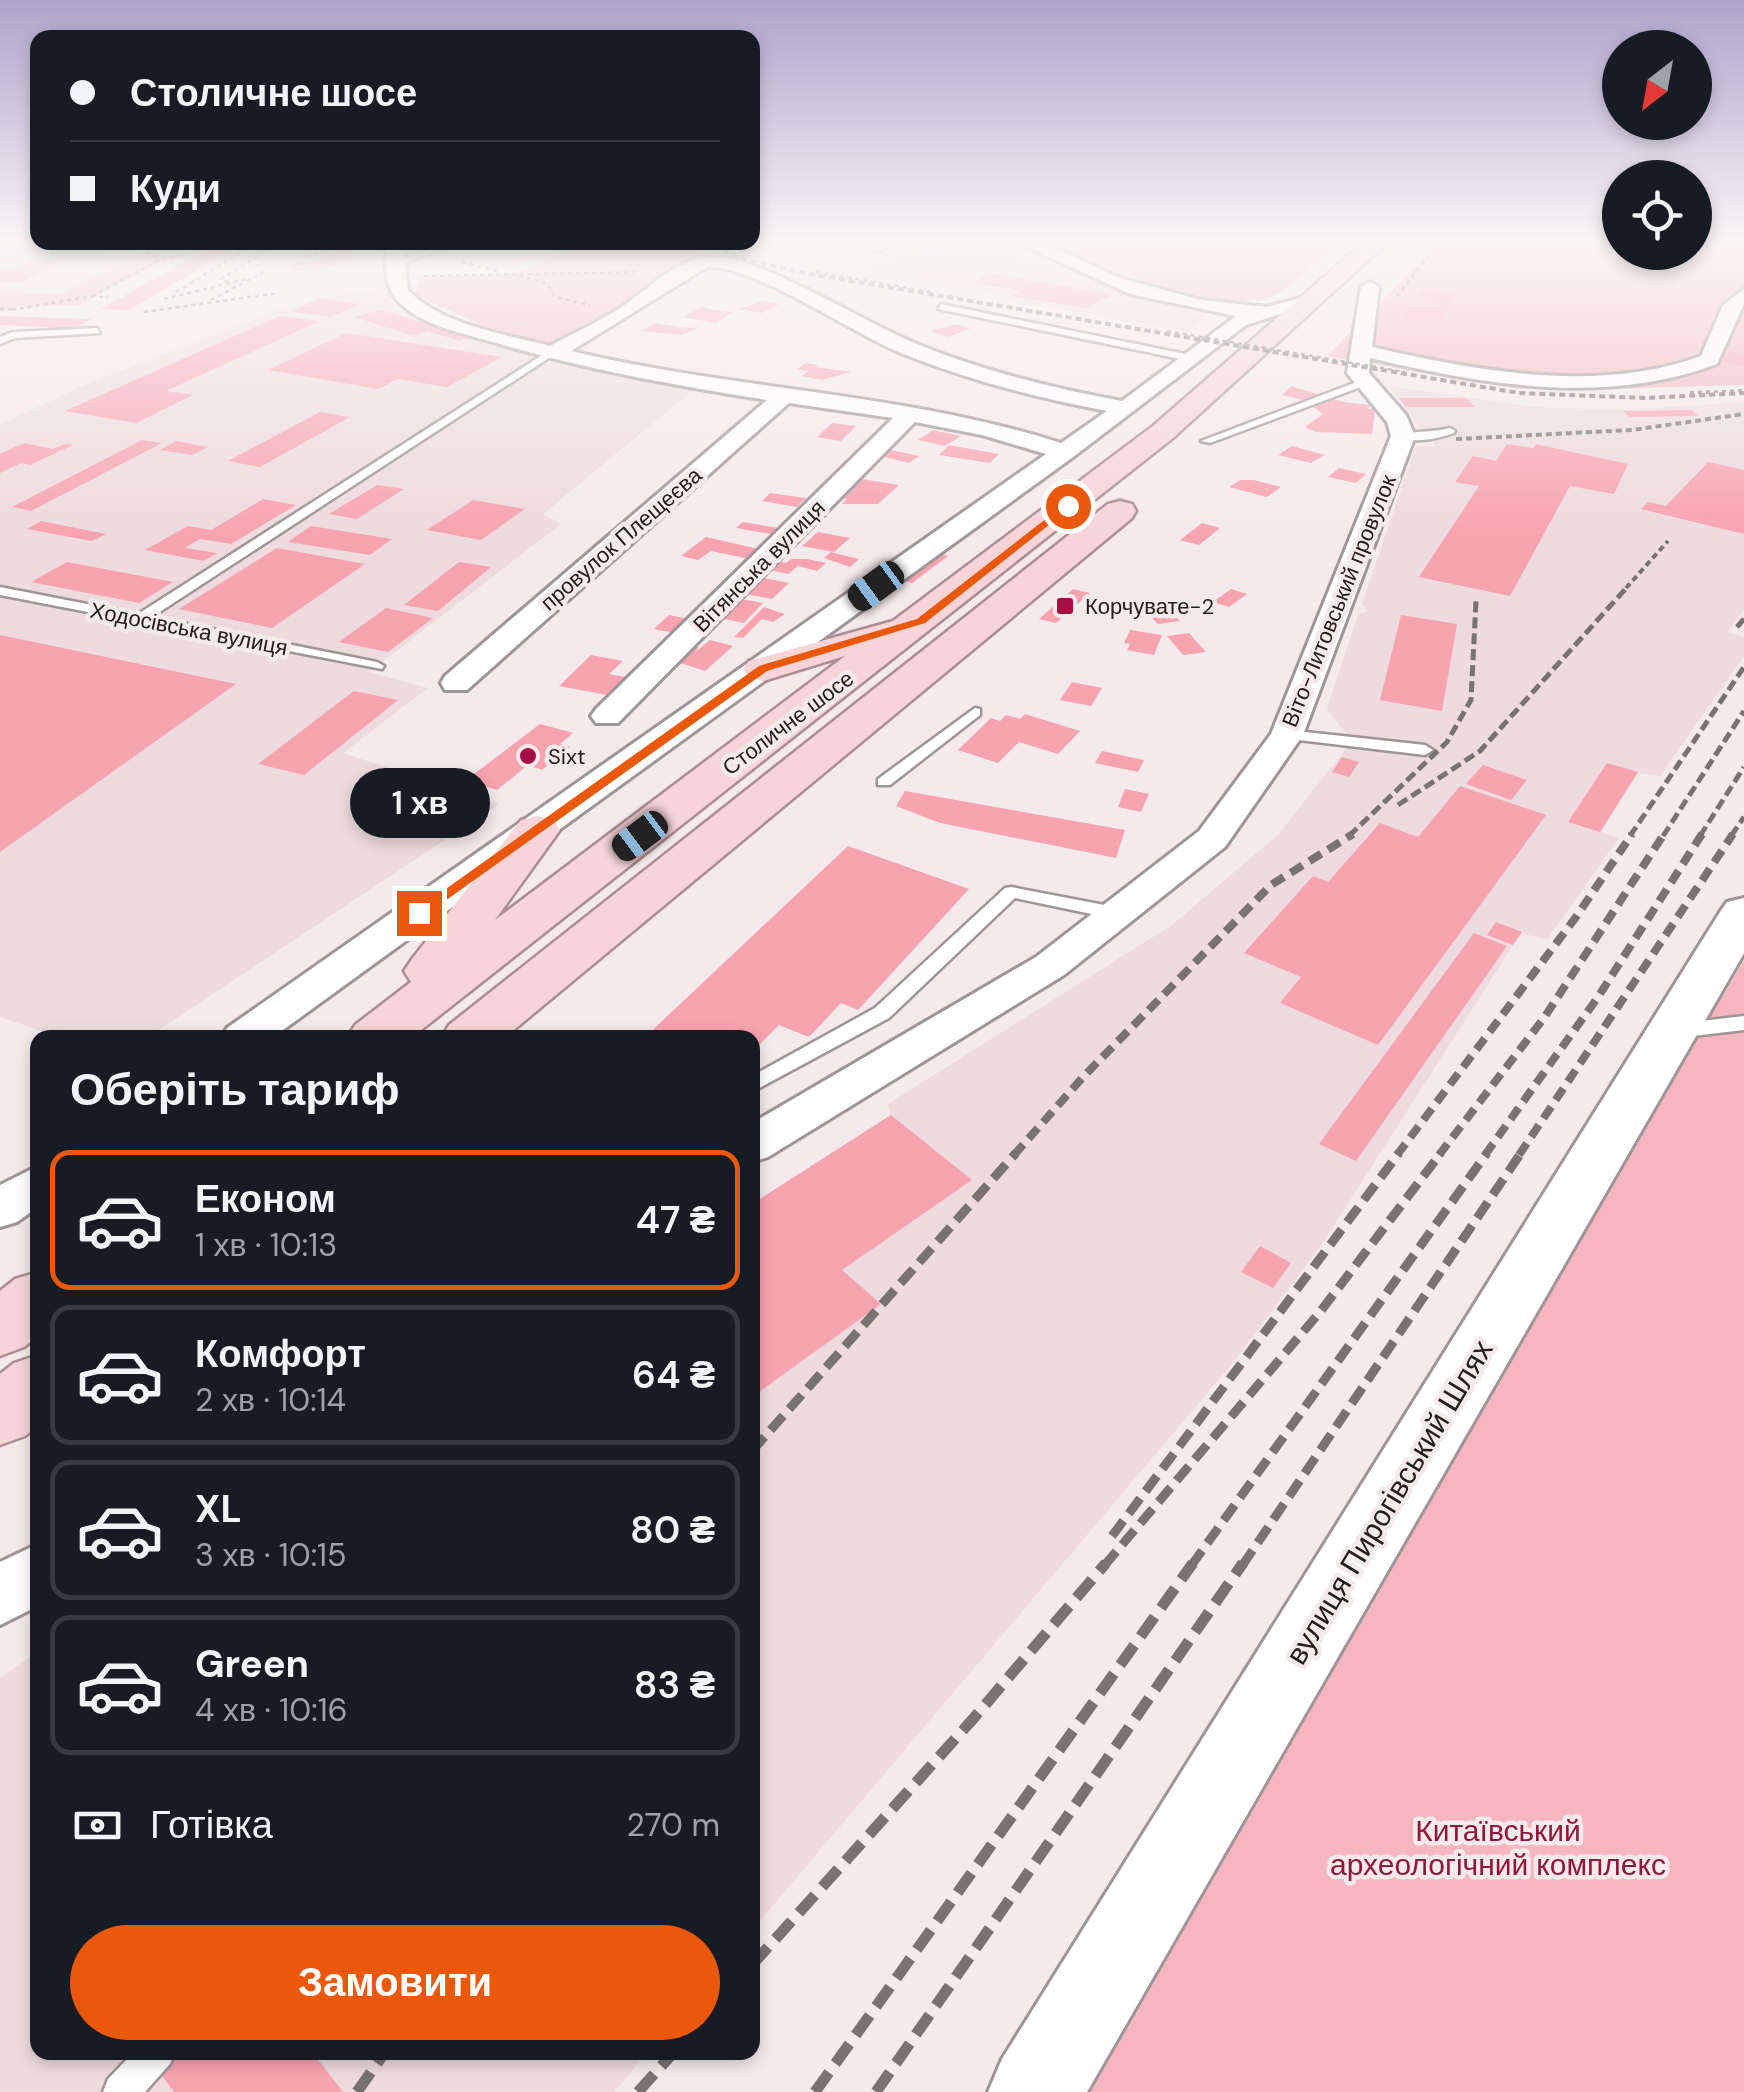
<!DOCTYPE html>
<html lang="uk">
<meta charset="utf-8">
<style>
body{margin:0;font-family:"DM Sans",sans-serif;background:#242831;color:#f1f3f6;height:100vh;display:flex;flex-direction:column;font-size:38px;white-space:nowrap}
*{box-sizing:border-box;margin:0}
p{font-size:32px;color:#9ea1a6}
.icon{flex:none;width:55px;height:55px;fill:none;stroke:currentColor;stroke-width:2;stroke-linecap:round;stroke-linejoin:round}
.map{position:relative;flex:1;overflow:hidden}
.drawer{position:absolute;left:30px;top:1030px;width:730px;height:1030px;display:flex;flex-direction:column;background:#171b24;border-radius:20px;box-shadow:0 5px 15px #0003}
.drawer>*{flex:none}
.banner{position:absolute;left:30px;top:30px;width:730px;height:220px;border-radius:20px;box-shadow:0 5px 15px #0003;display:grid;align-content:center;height:220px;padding:0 40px;background:#171b24}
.needle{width:65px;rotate:211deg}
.fabs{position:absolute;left:1602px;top:30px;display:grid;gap:20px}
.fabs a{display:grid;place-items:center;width:110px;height:110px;border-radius:50%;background:#171b24;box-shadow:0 5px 15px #0003;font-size:50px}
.end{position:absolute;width:45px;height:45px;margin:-22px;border:12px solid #ea580c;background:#fff;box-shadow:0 0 0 5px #fff}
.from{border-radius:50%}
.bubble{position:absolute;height:70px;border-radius:35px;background:#171b24;box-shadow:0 5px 15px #0003;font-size:32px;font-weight:600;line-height:70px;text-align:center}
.car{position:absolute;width:30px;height:60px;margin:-30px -15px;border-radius:12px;box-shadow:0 0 8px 2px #0007;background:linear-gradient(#222 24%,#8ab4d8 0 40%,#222 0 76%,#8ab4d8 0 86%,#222 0)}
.banner b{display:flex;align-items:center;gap:35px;height:95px;font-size:38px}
.banner b+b{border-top:2px solid #363941}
.banner i{width:25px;height:25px;background:#f1f3f6}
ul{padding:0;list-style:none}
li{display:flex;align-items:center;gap:30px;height:140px;margin:0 20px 15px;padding:0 20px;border:5px solid #363941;border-radius:20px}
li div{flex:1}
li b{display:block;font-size:38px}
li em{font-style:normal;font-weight:600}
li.on{border-color:#ea580c}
li>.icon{width:90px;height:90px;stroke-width:1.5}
h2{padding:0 40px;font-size:45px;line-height:120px}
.pay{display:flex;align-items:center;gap:25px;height:110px;padding:0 40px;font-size:38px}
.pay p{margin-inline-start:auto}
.primary-button{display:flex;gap:20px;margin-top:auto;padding:20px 40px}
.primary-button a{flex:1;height:115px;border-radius:60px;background:#ea580c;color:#fff;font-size:40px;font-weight:600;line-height:115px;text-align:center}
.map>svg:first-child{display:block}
.built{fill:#eddbdd}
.green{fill:#f5b6bf}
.building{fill:#f8a3b0}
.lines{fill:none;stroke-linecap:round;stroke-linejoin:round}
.service-casing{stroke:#9e9596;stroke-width:5}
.minor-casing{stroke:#9e9596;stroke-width:6}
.tertiary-casing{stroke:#9e9596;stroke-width:6}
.trunk-casing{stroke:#ab8e92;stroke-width:5}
.path-far1{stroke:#847d7e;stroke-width:2.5;stroke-dasharray:4 4;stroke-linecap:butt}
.path{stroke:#847d7e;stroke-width:4;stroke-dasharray:4 4;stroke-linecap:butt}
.service{fill:#fff;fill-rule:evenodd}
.minor{fill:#fff;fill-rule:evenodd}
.tertiary{fill:#fff;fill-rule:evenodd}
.trunk{fill:#f6d4d8;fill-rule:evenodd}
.rail-far4{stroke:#787273;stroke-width:4;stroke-dasharray:6 4;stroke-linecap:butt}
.rail-far3{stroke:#787273;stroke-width:5;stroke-dasharray:11 5;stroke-linecap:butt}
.rail-far2{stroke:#787273;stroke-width:8;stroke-dasharray:14 8;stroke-linecap:butt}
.rail-far1{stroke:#787273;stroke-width:9;stroke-dasharray:19 9;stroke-linecap:butt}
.rail{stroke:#787273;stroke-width:11;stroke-dasharray:24 11;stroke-linecap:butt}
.path-bridge{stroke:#847d7e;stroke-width:2.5;stroke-dasharray:4 4;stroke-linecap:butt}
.route{fill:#ea580c}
.poi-dot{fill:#a60f44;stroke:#f4eaeb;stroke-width:4}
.labels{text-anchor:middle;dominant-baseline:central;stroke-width:9;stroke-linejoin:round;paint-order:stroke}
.far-street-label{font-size:22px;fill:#232020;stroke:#f4eaeb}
.far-poi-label{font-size:22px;fill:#232020;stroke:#f4eaeb;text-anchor:start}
.near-street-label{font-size:30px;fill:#232020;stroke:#f4eaeb}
.near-park-label{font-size:30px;fill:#91153c;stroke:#f4eaeb}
</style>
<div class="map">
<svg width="1744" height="2092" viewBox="0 0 1744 2092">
<rect width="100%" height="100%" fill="#f4eaeb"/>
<g class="built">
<polygon points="0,243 53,252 137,250 136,256 43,303 0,301"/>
<polygon points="930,247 1071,269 1086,278 1181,307 1205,318 1187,332 995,297 1000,294 866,271"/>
<polygon points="387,287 390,300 405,312 539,359 536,363 552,362 693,390 543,514 561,524 369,672 428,688 343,753 499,804 148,1037 59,1037 0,1017 0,425 82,386 290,305"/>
<polygon points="1389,386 1534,407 1627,410 1744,402 1744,610 1727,632 1744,637 1744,656 1660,776 1638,773 1601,832 1619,838 1547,940 1521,933 1322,1244 1231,1365 753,1929 753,1204 890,1115 888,1104 1172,925 1278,835 1352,741 1327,709 1358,615 1368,611 1362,604 1413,454 1417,445 1435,447 1431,433 1423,432"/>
<polygon points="37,1652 38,2052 647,2053 614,2092 0,2092 0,1678"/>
</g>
<g class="green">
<polygon points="522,243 696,243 724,256 700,262 555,347 484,326 415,295 418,279 513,273 567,254"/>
<polygon points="1051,243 1338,243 1288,288 1269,298 1237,302 1164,290"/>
<polygon points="1439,243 1620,243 1620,252 1695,252 1695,243 1744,243 1744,385 1578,390 1476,381 1327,356"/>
<polygon points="174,254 80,305 15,307 0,313 0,292 60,295 136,256"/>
<polygon points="1744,960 1744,2092 1082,2092 1697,990 1723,996"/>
</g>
<g class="building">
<polygon points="216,244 241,245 129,310 101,309"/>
<polygon points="334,251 354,252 347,257 354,257 329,268 288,271 293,267 287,267 295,262 308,263"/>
<polygon points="33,258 64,259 21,282 0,281 0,268 13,268"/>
<polygon points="990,273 1113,295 1084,308 1011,296 1020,291 972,282"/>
<polygon points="1422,289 1457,293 1439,322 1401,317 1410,304 1437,307 1442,299 1417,296"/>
<polygon points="321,298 360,304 330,317 291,311"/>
<polygon points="763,301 779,304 762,313 739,309"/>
<polygon points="702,307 709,309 734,312 715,323 683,317"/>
<polygon points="381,310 448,330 471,337 460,341 428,331 413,336 354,317"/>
<polygon points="0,316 91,319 75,329 0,325"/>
<polygon points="280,316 320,321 166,391 193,395 136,423 65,411"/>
<polygon points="656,323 679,327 697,328 682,335 641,331"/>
<polygon points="956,324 971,328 949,337 930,331"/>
<polygon points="346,333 502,357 447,387 398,379 378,389 268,370"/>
<polygon points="1730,351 1744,354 1744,366 1719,361"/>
<polygon points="806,363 818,365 815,367 851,372 822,380 801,376 809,371 797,369"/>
<polygon points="1291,386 1344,402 1370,405 1368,409 1375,409 1372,434 1316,432 1305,427 1323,414 1304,400 1282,395"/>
<polygon points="1399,398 1466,398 1475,407 1406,407"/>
<polygon points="1691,410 1698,416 1630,417 1623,411"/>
<polygon points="320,412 350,417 260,467 228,461"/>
<polygon points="832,423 856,426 841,441 817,437"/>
<polygon points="933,430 961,436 945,446 918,440"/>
<polygon points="142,440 162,443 31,511 12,507"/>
<polygon points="176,441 208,447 192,455 160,450"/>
<polygon points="24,443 53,449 64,444 73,445 30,465 21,463 0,473 0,454"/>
<polygon points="1507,444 1533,448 1536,444 1628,464 1614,494 1570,486 1510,596 1419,577 1479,486 1455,482 1473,456 1496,461"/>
<polygon points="949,445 999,454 990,463 939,455"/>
<polygon points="1292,446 1325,455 1311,463 1278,455"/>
<polygon points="892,450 919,456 909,463 877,455"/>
<polygon points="1708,462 1744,470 1744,534 1641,509 1648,502 1666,506"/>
<polygon points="1339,468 1366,474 1356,483 1328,477"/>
<polygon points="862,479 899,485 878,504 842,504 847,499 841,498"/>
<polygon points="1240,480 1254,480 1281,487 1267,497 1229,487"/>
<polygon points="377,485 404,489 357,519 329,514"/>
<polygon points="770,493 806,498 797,507 762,501"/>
<polygon points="263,499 296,505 231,544 200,539 185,548 217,553 204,561 145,550 188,526 211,530"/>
<polygon points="473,500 525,509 481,540 427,530"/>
<polygon points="41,521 106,534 92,541 27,529"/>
<polygon points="743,522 784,529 776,535 736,528"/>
<polygon points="1202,523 1220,528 1199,545 1180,540"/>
<polygon points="311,526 392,539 370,555 288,542"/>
<polygon points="818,532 850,538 834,552 802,546"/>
<polygon points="706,537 767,551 754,560 711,551 698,560 681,556"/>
<polygon points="277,548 365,564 272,628 179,609"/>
<polygon points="831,552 859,559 850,567 824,558"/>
<polygon points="934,552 948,556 912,583 898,579"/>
<polygon points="791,559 807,559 826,563 817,571 798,566 788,574 765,569 776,561 786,563"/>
<polygon points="67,562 173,582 139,603 31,582"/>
<polygon points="459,562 491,567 438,611 404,605"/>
<polygon points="764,578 789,583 772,599 746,594"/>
<polygon points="1073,589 1090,593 1056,623 1039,619"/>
<polygon points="1231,589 1247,594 1229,607 1213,602"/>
<polygon points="735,598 763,603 744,623 715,617"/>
<polygon points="1162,604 1180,621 1158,624 1140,607"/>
<polygon points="764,607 785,614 773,622 762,619 743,638 734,637"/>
<polygon points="386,608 433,618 388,652 339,642"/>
<polygon points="669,615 694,620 680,634 654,629"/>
<polygon points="1401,615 1457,624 1442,711 1380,700"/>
<polygon points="1130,630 1162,635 1154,655 1127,650 1130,644 1124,643"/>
<polygon points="1189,633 1206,652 1183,655 1167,636"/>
<polygon points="0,635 236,684 0,852"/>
<polygon points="710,640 733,646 705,671 668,659 688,644 699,647 694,653"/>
<polygon points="591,655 623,661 609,674 625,677 607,695 559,686"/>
<polygon points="1072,682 1102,688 1091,706 1060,700"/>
<polygon points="354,691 398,700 304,775 258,764"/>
<polygon points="1025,714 1080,731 1058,754 1019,742 998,763 958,750 991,718 1000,721 1006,715 1020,719"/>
<polygon points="540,724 573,733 560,744 570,747 542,770 528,765 497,790 466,780"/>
<polygon points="1102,751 1144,760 1138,772 1095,763"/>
<polygon points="1342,757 1359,762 1349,777 1332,772"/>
<polygon points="1607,763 1638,772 1600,832 1568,822"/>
<polygon points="1483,765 1527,780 1511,800 1466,784"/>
<polygon points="1460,786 1546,815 1378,1045 1280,1003 1301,977 1244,953 1313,876 1328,882 1380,823 1418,837"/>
<polygon points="1125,789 1149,794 1141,812 1118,807"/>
<polygon points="905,791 1125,830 1116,858 940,823 896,806"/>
<polygon points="848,846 969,889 858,1010 841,1003 809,1037 779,1025 752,1052 752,1038 644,1038"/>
<polygon points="1496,922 1522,932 1513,945 1487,935"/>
<polygon points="1474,933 1507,946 1356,1161 1319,1144"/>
<polygon points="891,1115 972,1180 842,1270 881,1304 752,1397 752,1204"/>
<polygon points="1260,1246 1291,1263 1273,1288 1241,1272"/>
<polygon points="166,2052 312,2052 343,2092 174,2092 154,2065"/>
</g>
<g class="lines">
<g class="service-casing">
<g id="service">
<polygon points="452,243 463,243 400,264 393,262"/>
<polygon points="885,243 895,243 880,251 873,249"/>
<polygon points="941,304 1190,355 1195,358 1190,361 938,309"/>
<polygon points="97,328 100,333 15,338 0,344 0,337 13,332"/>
<polygon points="547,352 555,354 152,617 377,662 384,666 382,669 0,595 0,587 138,614"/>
<polygon points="1362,380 1366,385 1210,443 1201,441"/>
<path d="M1450,428L1455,431L1454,433C1436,439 1415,444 1398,436C1409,430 1434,433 1450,428Z"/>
<polygon points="975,708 980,709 980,715 890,785 878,785 878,779"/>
<polygon points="1287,730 1425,745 1433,750 1425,755 1282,738 1279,735"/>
<polygon points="1011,887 1120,908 1129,914 1120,920 1015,898 889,1018 752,1092 752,1076 875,1008 1005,888"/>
<polygon points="1744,1016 1744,1030 1676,1038 1666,1031 1676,1024"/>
<polygon points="134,2052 175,2052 170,2064 145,2092 103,2092 108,2079"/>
</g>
</g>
<g class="minor-casing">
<g id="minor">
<path d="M387,243H403L408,290C441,325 505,334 550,346C572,334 595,323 617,310C646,292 672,261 708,257C755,252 866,324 917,344C983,371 1052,388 1122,401L1236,316L1130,294L1019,243H1043L1123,279L1201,300L1267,307L1315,294L1324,300L1246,325L1073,457L272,1038H221L227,1028L1046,454L982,435L915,422L618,723H596L591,716L596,709L893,418L789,403L467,690H445L441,683L445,676L767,400C672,385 579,368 489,341C459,332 420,325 398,301C383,286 386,263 387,243ZM707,267C756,266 850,332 901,353C968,380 1037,398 1107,411L1061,443C902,392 733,390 571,351Z"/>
<path d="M1370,282L1379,287L1372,347C1477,371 1598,394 1701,356L1723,305L1744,289V304L1717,364C1606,406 1483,385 1370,358L1369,373L1406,415L1415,436L1303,735L1225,847L1064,975L768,1157L752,1162V1123L1036,957L1199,831L1271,734L1391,436L1387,422L1347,373L1361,287Z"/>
<polygon points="38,1166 38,1207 17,1222 0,1227 0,1185"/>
<polygon points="38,1544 38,1606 0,1625 0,1562"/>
</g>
</g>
<g class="tertiary-casing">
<polygon id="tertiary" points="1744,898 1744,953 1087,2092 988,2092 1002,2059 1720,912 1727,902"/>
</g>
<g class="trunk-casing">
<g id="trunk">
<polygon points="1363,243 1387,243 1173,438 411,1038 347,1038 355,1025 411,982 404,971 412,959 521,820 537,816 553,820 560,830 495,920 845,656 763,681 749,677 743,669 749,661 893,621 1153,426"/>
<polygon points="1120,501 1132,504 1136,511 1132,518 504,1038 441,1038 449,1025 1108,504"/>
<polygon points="38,1272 38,1336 24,1347 0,1356 0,1291 15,1279"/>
<polygon points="38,1355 38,1425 25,1436 0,1445 0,1374 14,1363"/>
</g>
</g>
<g class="path-far1">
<polyline points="10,243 55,251 143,248"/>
<polyline points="132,243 159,260"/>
<polyline points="338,248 372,246"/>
<polyline points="307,257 352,243"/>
<polyline points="462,262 498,271"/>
<polyline points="816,272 932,292"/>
<polyline points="424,276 641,272"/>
<polyline points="519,276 547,283 555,297 590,305"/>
<polyline points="229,282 221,279 279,243"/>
<polyline points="176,292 256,243"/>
<polyline points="92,296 159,260 187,254"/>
<polyline points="1397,296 1439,243"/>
<polyline points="164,299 251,278"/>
<polyline points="211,300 265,271"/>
<polyline points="0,309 15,310"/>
<polyline points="12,310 92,296 108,297"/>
<polyline points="144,312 278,293"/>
<polyline points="1690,393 1744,390"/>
</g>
<polyline class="path" points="1690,393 1711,392"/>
<use href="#service" class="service"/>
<use href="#minor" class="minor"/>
<use href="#tertiary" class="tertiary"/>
<use href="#trunk" class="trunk"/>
<g class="rail-far4">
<polyline points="704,243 747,260 810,274 1519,393 1645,398 1744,393"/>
<polyline points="1456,439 1632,430 1744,414"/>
<polyline points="1626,588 1668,541"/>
</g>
<g class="rail-far3">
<polyline points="1737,627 1744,619"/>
<polyline points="1398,805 1480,751 1629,585"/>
<polyline points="1349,836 1447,742 1471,700 1476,601"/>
<polyline points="1630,836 1744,667"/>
<polyline points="1663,836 1744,711"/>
<polyline points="1700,836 1744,767"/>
<polyline points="1731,836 1744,817"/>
</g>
<g class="rail-far2">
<polyline points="1014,1155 1083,1077 1271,885 1353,834"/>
<polyline points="1397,1155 1576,917 1632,834"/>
<polyline points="1439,1155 1544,1018 1664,834"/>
<polyline points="1485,1155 1598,997 1702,834"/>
<polyline points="1519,1155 1733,834"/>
</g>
<g class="rail-far1">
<polyline points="752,1451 1016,1153"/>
<polyline points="1112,1536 1399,1153"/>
<polyline points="1104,1566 1320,1312 1441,1153"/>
<polyline points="1191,1566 1487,1153"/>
<polyline points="1242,1566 1521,1153"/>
</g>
<g class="rail">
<polyline points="752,1965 973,1719 1106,1563"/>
<polyline points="357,2092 385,2052"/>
<polyline points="638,2092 674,2052"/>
<polyline points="815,2092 1193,1563"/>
<polyline points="876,2092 1243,1563"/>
</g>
<polyline class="path-bridge" points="1167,331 1405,372"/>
</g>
<linearGradient id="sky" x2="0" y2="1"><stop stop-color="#aca3ca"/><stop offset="0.45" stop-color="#faf6f6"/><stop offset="1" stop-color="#faf6f6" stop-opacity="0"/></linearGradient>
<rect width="1744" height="536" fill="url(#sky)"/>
<polygon class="route" points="1065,504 1073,506 925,623 767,671 424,916 412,913 759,666 917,619"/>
<g class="poi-dot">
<rect x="1055" y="596" width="20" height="20" rx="5"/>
<circle cx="528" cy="756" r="10"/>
</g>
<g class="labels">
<g class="far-street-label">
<text transform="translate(621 539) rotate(-41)">провулок Плещеєва</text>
<text transform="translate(759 566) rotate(-45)">Вітянська вулиця</text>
<text transform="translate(1339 601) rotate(-68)">Віто-Литовський провулок</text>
<text transform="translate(189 629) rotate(11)">Ходосівська вулиця</text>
<text transform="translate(788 723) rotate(-37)">Столичне шосе</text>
</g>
<g class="far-poi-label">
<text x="1085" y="606">Корчувате-2</text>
<text x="548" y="756">Sixt</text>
</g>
<g class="near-street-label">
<text transform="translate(1389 1502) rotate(-59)">вулиця Пирогівський Шлях</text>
</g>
<g class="near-park-label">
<text x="1498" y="1830">Китаївський<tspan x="1498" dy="34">археологічний комплекс</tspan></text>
</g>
</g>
</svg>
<div class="fabs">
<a><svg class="needle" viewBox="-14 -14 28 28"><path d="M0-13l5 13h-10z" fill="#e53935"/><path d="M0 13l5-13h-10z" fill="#9ea1a6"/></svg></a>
<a><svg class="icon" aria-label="locate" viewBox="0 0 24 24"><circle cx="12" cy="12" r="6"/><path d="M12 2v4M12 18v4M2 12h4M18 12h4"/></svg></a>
</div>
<i class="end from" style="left:1068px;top:506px"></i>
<i class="end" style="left:419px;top:913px"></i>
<div class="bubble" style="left:350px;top:768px;width:140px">1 хв</div>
<i class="car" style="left:876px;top:586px;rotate:234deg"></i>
<i class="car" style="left:640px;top:836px;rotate:233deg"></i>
<div class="banner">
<b><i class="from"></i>Столичне шосе</b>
<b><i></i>Куди</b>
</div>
<section class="drawer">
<h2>Оберіть тариф</h2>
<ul>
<li class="on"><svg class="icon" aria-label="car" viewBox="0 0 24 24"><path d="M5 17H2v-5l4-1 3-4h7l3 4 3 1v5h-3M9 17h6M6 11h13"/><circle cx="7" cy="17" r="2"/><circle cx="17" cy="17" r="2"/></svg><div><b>Економ</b><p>1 хв · 10:13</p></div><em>47 ₴</em></li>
<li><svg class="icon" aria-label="car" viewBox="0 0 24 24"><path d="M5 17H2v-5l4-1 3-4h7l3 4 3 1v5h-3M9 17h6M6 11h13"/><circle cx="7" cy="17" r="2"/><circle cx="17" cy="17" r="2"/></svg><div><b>Комфорт</b><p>2 хв · 10:14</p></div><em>64 ₴</em></li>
<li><svg class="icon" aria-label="car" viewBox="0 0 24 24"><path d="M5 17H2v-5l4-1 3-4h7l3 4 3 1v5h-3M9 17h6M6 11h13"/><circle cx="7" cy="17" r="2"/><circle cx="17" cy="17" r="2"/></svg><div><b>XL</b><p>3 хв · 10:15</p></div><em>80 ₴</em></li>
<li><svg class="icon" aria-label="car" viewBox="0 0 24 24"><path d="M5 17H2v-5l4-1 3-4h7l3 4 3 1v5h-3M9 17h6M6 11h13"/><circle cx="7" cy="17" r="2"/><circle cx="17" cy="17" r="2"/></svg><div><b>Green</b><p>4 хв · 10:16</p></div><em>83 ₴</em></li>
</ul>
<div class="pay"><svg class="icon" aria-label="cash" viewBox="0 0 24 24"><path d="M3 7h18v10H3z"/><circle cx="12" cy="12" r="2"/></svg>Готівка<p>270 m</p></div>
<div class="primary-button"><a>Замовити</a></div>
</section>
</div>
